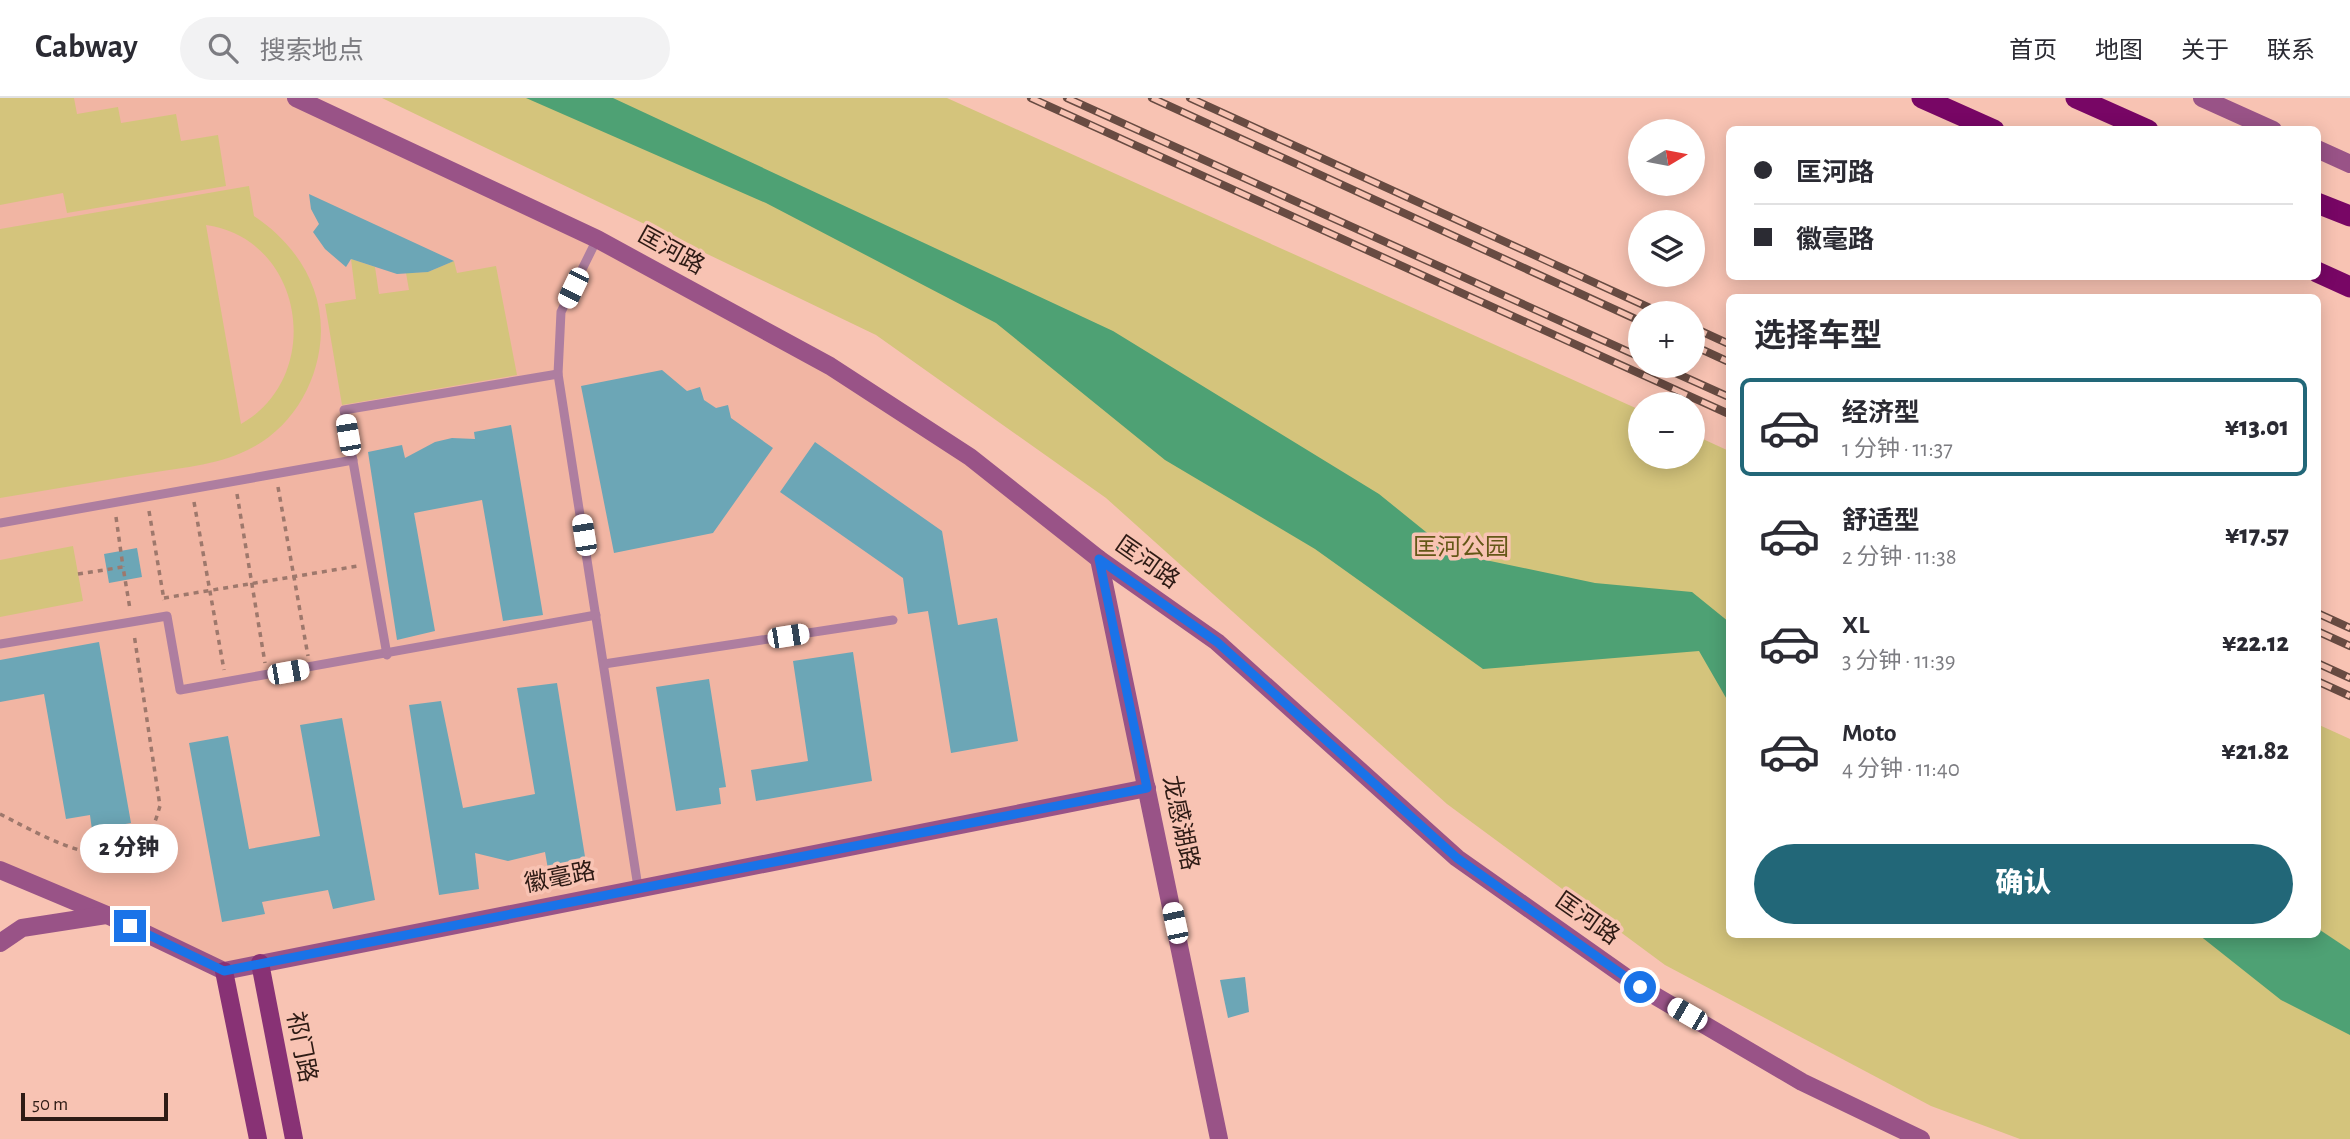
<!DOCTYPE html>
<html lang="zh">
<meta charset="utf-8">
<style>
body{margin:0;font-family:"Alegreya Sans","Noto Sans SC",sans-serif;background:#f2f2f3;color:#2b2b33;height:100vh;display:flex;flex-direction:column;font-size:26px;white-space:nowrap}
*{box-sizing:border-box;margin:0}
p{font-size:23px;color:#7c7c81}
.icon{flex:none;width:38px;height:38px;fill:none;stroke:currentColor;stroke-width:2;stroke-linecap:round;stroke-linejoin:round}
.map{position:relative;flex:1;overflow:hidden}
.panel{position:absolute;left:1726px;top:196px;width:595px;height:644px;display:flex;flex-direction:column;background:#fff;border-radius:10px;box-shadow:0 4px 18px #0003}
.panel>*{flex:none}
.hud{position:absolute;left:1726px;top:28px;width:595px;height:154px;border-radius:10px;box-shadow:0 4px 18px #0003;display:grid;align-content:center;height:154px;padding:0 28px;background:#fff}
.needle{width:46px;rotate:80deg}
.controls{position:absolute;left:1628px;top:21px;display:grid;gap:14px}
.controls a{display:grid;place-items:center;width:77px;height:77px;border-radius:50%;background:#fff;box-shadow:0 4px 18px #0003;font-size:35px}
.scale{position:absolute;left:21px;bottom:18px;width:147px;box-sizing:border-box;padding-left:7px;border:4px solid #2e1b15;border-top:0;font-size:19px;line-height:24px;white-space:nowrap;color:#2e1b15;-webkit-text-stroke:5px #f8c3b3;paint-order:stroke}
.end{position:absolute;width:32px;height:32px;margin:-16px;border:9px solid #1a73e8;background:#fff;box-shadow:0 0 0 4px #fff}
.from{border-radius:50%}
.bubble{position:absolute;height:49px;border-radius:24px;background:#fff;box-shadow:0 4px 18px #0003;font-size:23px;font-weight:800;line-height:49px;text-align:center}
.car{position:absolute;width:21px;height:42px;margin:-21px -10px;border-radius:9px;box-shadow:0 0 5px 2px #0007;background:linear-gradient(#fff 24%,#345 0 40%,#fff 0 76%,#345 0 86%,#fff 0)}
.hud b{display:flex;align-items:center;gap:24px;height:66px;font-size:26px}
.hud b+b{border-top:2px solid #e1e1e2}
.hud i{width:18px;height:18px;background:#2b2b33}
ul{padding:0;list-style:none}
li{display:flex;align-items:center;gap:21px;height:98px;margin:0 14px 10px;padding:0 14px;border:4px solid transparent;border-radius:10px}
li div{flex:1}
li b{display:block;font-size:26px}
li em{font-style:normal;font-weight:800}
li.current{border-color:#226778}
li>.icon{width:63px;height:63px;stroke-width:1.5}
h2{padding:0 28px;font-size:32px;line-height:84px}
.action{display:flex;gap:14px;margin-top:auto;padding:14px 28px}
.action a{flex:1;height:80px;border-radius:42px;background:#226778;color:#fff;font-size:28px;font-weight:800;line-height:80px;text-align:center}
header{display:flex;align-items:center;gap:42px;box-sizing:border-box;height:98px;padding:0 35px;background:#fff;border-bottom:2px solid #e1e1e2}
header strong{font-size:33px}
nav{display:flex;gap:38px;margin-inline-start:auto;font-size:24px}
.search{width:490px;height:63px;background:#f2f2f3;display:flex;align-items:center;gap:18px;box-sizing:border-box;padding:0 24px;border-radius:38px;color:#7c7c81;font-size:26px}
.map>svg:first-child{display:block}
.built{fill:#f1b5a3}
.green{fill:#d4c47c;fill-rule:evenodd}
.water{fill:#4ea174}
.building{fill:#6ca6b6}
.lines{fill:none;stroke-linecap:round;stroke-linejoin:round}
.path{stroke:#9e786c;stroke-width:3.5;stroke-dasharray:5 5;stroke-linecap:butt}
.lane{stroke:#ae7ea0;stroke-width:9}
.secondary{stroke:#995387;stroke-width:18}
.primary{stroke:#883275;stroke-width:18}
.highway{stroke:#780665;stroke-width:21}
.rail-casing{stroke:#684b42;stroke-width:8}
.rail{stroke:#f8c3b3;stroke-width:5;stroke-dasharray:16;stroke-linecap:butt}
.route{stroke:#1a73e8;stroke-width:9}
.labels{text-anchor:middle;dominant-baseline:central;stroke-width:7;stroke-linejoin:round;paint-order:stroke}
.street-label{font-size:24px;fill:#2e1b15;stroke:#f8c3b3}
.park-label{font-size:24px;fill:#645717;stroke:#f8c3b3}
</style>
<header>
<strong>Cabway</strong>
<div class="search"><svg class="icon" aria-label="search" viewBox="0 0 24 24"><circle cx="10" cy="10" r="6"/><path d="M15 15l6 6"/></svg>搜索地点</div>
<nav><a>首页</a><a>地图</a><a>关于</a><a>联系</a></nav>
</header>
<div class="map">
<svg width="2350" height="1041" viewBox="0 0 2350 1041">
<rect width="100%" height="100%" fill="#f8c3b3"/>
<polygon class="built" points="0,0 296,0 830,268 1099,461 1147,690 224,873 0,772"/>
<g class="green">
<polygon points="0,0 74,0 77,16 118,9 121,25 176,16 181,43 218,37 226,88 67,115 63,95 0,107"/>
<polygon points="382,0 947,0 1640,312 1640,359 1692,359 1692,336 1729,353 1729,836 2317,836 2317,626 2350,641 2350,1041 2020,1041 1931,1008 1665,867 1447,706 1106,400 876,237"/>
<path d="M249,88L254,118C293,144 321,184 321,233C320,285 290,335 241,355C209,369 170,371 137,377C91,385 46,392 0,400V131ZM206,127C305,141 325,279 241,326Z"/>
<polygon points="351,161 375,169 379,196 409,192 406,175 428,174 454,163 457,175 496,168 517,277 342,307 325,206 356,201"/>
<polygon points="73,448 83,503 0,519 0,462"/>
</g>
<g class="water">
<polygon points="526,0 613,0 1113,233 1379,396 1452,455 1595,485 1692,494 1729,524 1729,605 1699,553 1483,571 1315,451 1165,362 996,225 766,105"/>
<polygon points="2317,830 2350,852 2350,937 2281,902 2199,837 2317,836"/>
</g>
<g class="building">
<polygon points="309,96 454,163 428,174 397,176 351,161 346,169 325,151 313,134 319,126 311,111"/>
<polygon points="662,272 687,293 700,289 704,302 716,310 728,307 731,320 773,350 713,435 614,455 581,288"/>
<polygon points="511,327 543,517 503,523 482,402 414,415 435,533 397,542 368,354 402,347 405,360 435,344 452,340 475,341 474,334"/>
<polygon points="815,344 942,433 958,527 997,520 1018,643 951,655 928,513 908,516 903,480 780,394"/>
<polygon points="137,450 142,479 109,485 104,456"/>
<polygon points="99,544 131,725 92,732 90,717 66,721 44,596 0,604 0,562"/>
<polygon points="853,554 872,683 756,703 751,672 808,663 793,563"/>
<polygon points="709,581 726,689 719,690 721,706 676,713 656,589"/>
<polygon points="557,585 587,771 549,777 545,754 508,763 475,755 479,791 439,797 409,607 441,603 463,710 535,696 517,590"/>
<polygon points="342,620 375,802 333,811 328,792 262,804 265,816 222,824 189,645 228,638 249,751 320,738 300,627"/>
<polygon points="1245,879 1249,914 1228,920 1220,882"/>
</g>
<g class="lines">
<g class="path">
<polyline points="278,389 308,558"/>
<polyline points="237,396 265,565"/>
<polyline points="194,404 224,572"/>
<polyline points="149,413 164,502"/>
<polyline points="116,419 123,469"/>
<polyline points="78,476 123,469 130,511"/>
<polyline points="164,500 358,468"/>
<path d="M0,716C32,732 108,778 141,746C152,736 156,721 160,708L134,536"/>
</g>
<g class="lane">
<polyline points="597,141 561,214 558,276 638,789"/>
<polyline points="0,425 353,362"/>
<polyline points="0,546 167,518 180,592 596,517"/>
<polyline points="387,557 344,312 558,276"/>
<polyline points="604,566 893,522"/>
</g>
<g class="secondary">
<polyline points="296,0 597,141 830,268 970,359 1099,461 1217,544 1457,760 1640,889 1802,984 1921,1041"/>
<polyline points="2202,0 2273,32"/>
<polyline points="2317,51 2350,66"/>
<polyline points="1099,461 1219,1041"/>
<polyline points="0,772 107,817 224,873 1147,690"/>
<polyline points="0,845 22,830 106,817"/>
</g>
<g class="primary">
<polyline points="260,865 294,1041"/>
<polyline points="224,873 258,1041"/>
</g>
<g class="highway">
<polyline points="1922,0 1994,32"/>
<polyline points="2076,0 2148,32"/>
<polyline points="2317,105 2350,118"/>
<polyline points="2317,174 2350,189"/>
</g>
<g class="rail-casing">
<g id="rail">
<polyline points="1031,0 1729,316"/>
<polyline points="1067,0 1640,259"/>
<polyline points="1152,0 1640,223"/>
<polyline points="1190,0 1661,215"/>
<polyline points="1692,229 1729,246"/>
<polyline points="1692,247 1729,264"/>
<polyline points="1660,268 1729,299"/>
<polyline points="2317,515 2350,530"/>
<polyline points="2317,533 2350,548"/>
<polyline points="2317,565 2350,580"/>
<polyline points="2317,583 2350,598"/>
</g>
</g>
<use href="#rail" class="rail"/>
</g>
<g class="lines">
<polyline class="route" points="130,828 224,873 1147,690 1099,461 1217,544 1457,760 1640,889"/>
</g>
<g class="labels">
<g class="street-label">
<text transform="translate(671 153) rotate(29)">匡河路</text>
<text transform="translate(1147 465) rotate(35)">匡河路</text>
<text transform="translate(1180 725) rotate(78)">龙感湖路</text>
<text transform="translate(560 780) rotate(-11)">徽毫路</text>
<text transform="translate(1587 821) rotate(35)">匡河路</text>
<text transform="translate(301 949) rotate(79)">祁门路</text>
</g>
<g class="park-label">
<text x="1461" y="450">匡河公园</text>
</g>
</g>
</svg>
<div class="controls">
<a><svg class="needle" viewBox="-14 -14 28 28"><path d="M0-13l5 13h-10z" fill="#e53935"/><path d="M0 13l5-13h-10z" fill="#7c7c81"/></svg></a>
<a><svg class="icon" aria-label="layers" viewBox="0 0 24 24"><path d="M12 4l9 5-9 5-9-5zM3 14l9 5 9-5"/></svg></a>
<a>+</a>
<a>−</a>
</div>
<div class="scale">50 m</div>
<i class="end from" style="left:1640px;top:889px"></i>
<i class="end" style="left:130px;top:828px"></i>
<div class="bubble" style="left:80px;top:726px;width:98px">2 分钟</div>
<i class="car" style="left:573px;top:190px;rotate:206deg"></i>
<i class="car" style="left:348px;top:337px;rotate:350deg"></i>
<i class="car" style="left:584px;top:437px;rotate:351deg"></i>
<i class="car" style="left:788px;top:538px;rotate:81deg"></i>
<i class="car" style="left:288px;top:574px;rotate:80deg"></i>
<i class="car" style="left:1175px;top:825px;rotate:348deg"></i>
<i class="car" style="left:1687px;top:916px;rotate:300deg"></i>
<div class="hud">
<b><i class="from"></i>匡河路</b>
<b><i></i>徽毫路</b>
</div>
<section class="panel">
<h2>选择车型</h2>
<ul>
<li class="current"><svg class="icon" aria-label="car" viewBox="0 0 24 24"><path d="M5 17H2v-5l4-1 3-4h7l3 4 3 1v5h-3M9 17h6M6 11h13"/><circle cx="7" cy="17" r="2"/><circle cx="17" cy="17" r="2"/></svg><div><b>经济型</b><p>1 分钟 · 11:37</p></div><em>¥13.01</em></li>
<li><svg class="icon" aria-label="car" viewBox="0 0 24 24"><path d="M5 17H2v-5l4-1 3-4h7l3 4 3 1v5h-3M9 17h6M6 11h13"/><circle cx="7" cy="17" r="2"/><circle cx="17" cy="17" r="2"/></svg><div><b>舒适型</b><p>2 分钟 · 11:38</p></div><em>¥17.57</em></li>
<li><svg class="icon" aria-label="car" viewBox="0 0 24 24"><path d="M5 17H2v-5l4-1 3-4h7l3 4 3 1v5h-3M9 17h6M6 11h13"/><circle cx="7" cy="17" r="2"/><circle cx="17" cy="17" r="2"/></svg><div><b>XL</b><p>3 分钟 · 11:39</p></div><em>¥22.12</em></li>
<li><svg class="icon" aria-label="car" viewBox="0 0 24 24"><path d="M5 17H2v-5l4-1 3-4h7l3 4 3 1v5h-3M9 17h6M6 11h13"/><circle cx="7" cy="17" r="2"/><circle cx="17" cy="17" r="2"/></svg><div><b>Moto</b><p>4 分钟 · 11:40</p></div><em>¥21.82</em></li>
</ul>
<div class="action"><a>确认</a></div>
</section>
</div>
